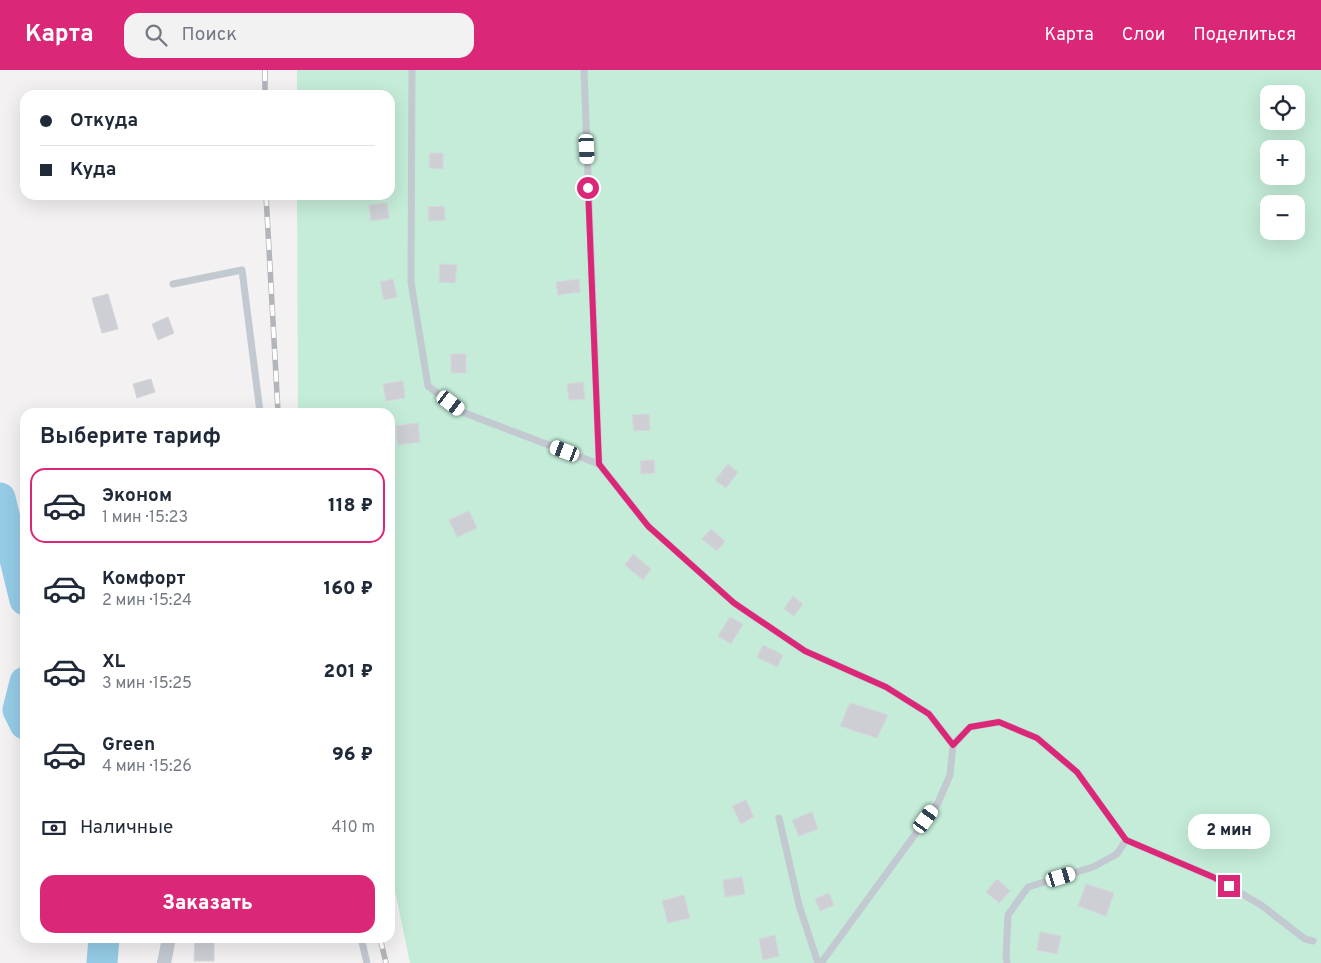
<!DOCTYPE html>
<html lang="ru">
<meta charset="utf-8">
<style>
body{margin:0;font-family:Overpass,sans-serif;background:#f2f2f3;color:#1f2937;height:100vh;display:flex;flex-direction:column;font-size:19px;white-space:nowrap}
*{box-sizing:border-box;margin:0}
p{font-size:16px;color:#747a83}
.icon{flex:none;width:28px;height:28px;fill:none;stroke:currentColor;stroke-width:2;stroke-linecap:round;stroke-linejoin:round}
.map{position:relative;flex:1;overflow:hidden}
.panel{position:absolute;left:20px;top:338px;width:375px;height:535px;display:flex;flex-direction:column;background:#fff;border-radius:15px;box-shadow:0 5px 20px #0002}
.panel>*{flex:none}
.hud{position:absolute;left:20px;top:20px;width:375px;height:110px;border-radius:15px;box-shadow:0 5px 20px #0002;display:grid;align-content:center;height:110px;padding:0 20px;background:#fff}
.buttons{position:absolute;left:1260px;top:15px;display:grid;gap:10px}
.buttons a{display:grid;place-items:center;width:45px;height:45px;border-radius:10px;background:#fff;box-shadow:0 5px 20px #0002;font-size:25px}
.end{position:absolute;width:22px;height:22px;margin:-11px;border:6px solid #db2777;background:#fff;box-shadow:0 0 0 2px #fff}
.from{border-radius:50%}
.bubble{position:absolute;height:35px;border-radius:15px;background:#fff;box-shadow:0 5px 20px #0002;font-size:16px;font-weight:800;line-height:35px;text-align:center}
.car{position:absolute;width:15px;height:30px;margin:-15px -8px;border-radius:6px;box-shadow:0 0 4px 1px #0007;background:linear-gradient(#fff 24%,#345 0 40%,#fff 0 76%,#345 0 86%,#fff 0)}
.hud b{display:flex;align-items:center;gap:18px;height:48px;font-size:19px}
.hud b+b{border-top:1px solid #e0e1e3}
.hud i{width:12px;height:12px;background:#1f2937}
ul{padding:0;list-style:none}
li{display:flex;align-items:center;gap:15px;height:75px;margin:0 10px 8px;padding:0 10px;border:2px solid transparent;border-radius:15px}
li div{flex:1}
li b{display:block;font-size:19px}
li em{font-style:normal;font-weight:800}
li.active{border-color:#db2777}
li>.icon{width:45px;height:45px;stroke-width:1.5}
h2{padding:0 20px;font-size:22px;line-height:60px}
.pay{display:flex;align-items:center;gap:12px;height:55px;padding:0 20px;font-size:19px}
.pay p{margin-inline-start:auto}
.button{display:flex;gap:10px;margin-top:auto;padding:10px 20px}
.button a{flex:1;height:58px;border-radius:15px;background:#db2777;color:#fff;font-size:20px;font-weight:800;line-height:58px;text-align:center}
header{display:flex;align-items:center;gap:30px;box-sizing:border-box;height:70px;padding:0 25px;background:#db2777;color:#fff}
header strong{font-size:24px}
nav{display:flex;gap:28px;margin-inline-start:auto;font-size:18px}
.search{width:350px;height:45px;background:#f2f2f3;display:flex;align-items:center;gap:12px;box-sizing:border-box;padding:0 18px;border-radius:15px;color:#747a83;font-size:19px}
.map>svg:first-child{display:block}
.green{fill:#c4ecd8;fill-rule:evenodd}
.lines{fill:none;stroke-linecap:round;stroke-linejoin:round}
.river{stroke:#95cbe5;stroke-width:31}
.building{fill:#cecfd5;stroke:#d5d6db}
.lane{stroke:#c3c9d1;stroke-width:7}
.street{stroke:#c3c9d1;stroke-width:14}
.rail-casing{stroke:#b3b5ba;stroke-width:5.5}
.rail{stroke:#fff;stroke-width:4;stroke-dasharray:11;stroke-linecap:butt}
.route{stroke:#db2777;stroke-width:6}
</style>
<header>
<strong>Карта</strong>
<div class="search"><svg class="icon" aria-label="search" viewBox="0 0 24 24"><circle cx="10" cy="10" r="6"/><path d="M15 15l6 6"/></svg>Поиск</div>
<nav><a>Карта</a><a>Слои</a><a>Поделиться</a></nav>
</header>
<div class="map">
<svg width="1321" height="893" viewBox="0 0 1321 893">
<rect width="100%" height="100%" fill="#f3f1f1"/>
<path class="green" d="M297,0H1321V893H410L390,797V342H298L297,125H390V25H297ZM1269,24H1296V51H1269ZM1269,79H1296V106H1269ZM1269,134H1296V161H1269Z"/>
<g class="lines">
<g class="river">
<polyline points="0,428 25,530"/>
<polyline points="25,612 18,640 25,654"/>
<polyline points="102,893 104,868"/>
</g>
</g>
<g class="building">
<polygon points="430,83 443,83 443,99 429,98"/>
<polygon points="387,133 389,148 371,151 369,135"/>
<polygon points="444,136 445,150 429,151 428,137"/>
<polygon points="440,194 457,195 455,213 439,212"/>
<polygon points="393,209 397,227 384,230 380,212"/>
<polygon points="579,209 580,222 558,225 556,212"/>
<polygon points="108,224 118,259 102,263 92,228"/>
<polygon points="168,247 174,263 158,270 152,254"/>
<rect x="451" y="284" width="15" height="19"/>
<polygon points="151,309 155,322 137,328 133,314"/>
<polygon points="403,311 405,328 386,331 383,314"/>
<polygon points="583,312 585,329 569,330 567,314"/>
<polygon points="649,344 650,360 634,361 632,345"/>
<polygon points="418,353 420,372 398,375 396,356"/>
<polygon points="654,390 655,403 641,404 640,391"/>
<polygon points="728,394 738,402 726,418 715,410"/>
<polygon points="469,441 477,458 457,467 449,450"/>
<polygon points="711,459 725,471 717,481 702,469"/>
<polygon points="633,484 651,499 643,510 625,495"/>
<polygon points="793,526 803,534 794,546 784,539"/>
<polygon points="730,547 743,554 731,574 718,566"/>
<polygon points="763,575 783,585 777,597 757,587"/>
<polygon points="850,633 888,645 877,668 840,656"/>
<polygon points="746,730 754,747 741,754 732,736"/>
<polygon points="812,742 818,759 799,766 792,750"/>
<polygon points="742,807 745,824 725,827 723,810"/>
<polygon points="997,809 1010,821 999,833 986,822"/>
<polygon points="1086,814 1114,823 1106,846 1078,836"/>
<polygon points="829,823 834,835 820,841 815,829"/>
<polygon points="684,825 690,848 668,853 662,831"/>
<polygon points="1040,862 1061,866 1057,884 1037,880"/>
<polygon points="775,865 779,886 763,890 759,869"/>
<polygon points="195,870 214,871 214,891 194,891"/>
</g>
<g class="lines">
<g class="lane">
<polyline points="412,0 411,212 428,316 462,342 599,394"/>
<polyline points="584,0 599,394 648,456 734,533 805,581 886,617 929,644 953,675"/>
<polyline points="173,214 242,200 260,342"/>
<polyline points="779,748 799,835 818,893"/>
<polyline points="361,868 367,893"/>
<polyline points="821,893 938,733 950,705 953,675 970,657 999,652 1037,668 1077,702 1126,770 1213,807 1261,835 1305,869 1313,871"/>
<polyline points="1007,893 1006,886 1008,845 1028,817 1093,797 1117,784 1126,770"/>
</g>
<polyline class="street" points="164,893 169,868"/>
<g class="rail-casing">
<g id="rail">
<polyline points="265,0 265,25"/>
<polyline points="266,125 278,342"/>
<polyline points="380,868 386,893"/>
</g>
</g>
<use href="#rail" class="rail"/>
</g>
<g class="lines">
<polyline class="route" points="588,118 599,394 648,456 734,533 805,581 886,617 929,644 953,675 970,657 999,652 1037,668 1077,702 1126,770 1213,807 1229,816"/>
</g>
</svg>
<div class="buttons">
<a><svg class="icon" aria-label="locate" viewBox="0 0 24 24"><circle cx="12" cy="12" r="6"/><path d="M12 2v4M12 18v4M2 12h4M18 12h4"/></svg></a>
<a>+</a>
<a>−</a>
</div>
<i class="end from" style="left:588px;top:118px"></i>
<i class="end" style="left:1229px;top:816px"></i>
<div class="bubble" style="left:1188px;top:744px;width:82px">2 мин</div>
<i class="car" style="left:587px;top:79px;rotate:177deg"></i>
<i class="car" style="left:451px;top:333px;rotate:127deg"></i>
<i class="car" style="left:565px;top:381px;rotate:291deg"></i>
<i class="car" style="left:926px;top:749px;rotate:36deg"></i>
<i class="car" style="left:1061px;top:807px;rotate:73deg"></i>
<div class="hud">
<b><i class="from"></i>Откуда</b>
<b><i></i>Куда</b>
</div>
<section class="panel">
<h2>Выберите тариф</h2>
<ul>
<li class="active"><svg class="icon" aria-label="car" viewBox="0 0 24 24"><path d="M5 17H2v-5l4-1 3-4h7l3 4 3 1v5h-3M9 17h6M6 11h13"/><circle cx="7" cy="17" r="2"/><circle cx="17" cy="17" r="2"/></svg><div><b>Эконом</b><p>1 мин · 15:23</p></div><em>118 ₽</em></li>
<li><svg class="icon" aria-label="car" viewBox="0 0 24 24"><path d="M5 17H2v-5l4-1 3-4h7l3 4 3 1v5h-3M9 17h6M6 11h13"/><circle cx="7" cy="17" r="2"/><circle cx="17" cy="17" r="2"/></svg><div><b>Комфорт</b><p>2 мин · 15:24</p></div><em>160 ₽</em></li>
<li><svg class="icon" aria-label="car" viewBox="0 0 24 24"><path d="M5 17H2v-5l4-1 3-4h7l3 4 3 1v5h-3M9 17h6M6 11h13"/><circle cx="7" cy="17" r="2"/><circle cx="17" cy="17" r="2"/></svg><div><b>XL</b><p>3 мин · 15:25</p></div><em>201 ₽</em></li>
<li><svg class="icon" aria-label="car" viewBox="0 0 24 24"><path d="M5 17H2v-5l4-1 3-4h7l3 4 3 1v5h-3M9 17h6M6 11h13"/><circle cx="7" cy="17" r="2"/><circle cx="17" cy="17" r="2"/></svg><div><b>Green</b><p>4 мин · 15:26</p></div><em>96 ₽</em></li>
</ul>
<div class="pay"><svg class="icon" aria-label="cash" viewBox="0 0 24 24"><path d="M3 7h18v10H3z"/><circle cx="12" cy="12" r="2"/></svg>Наличные<p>410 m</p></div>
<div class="button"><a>Заказать</a></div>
</section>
</div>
